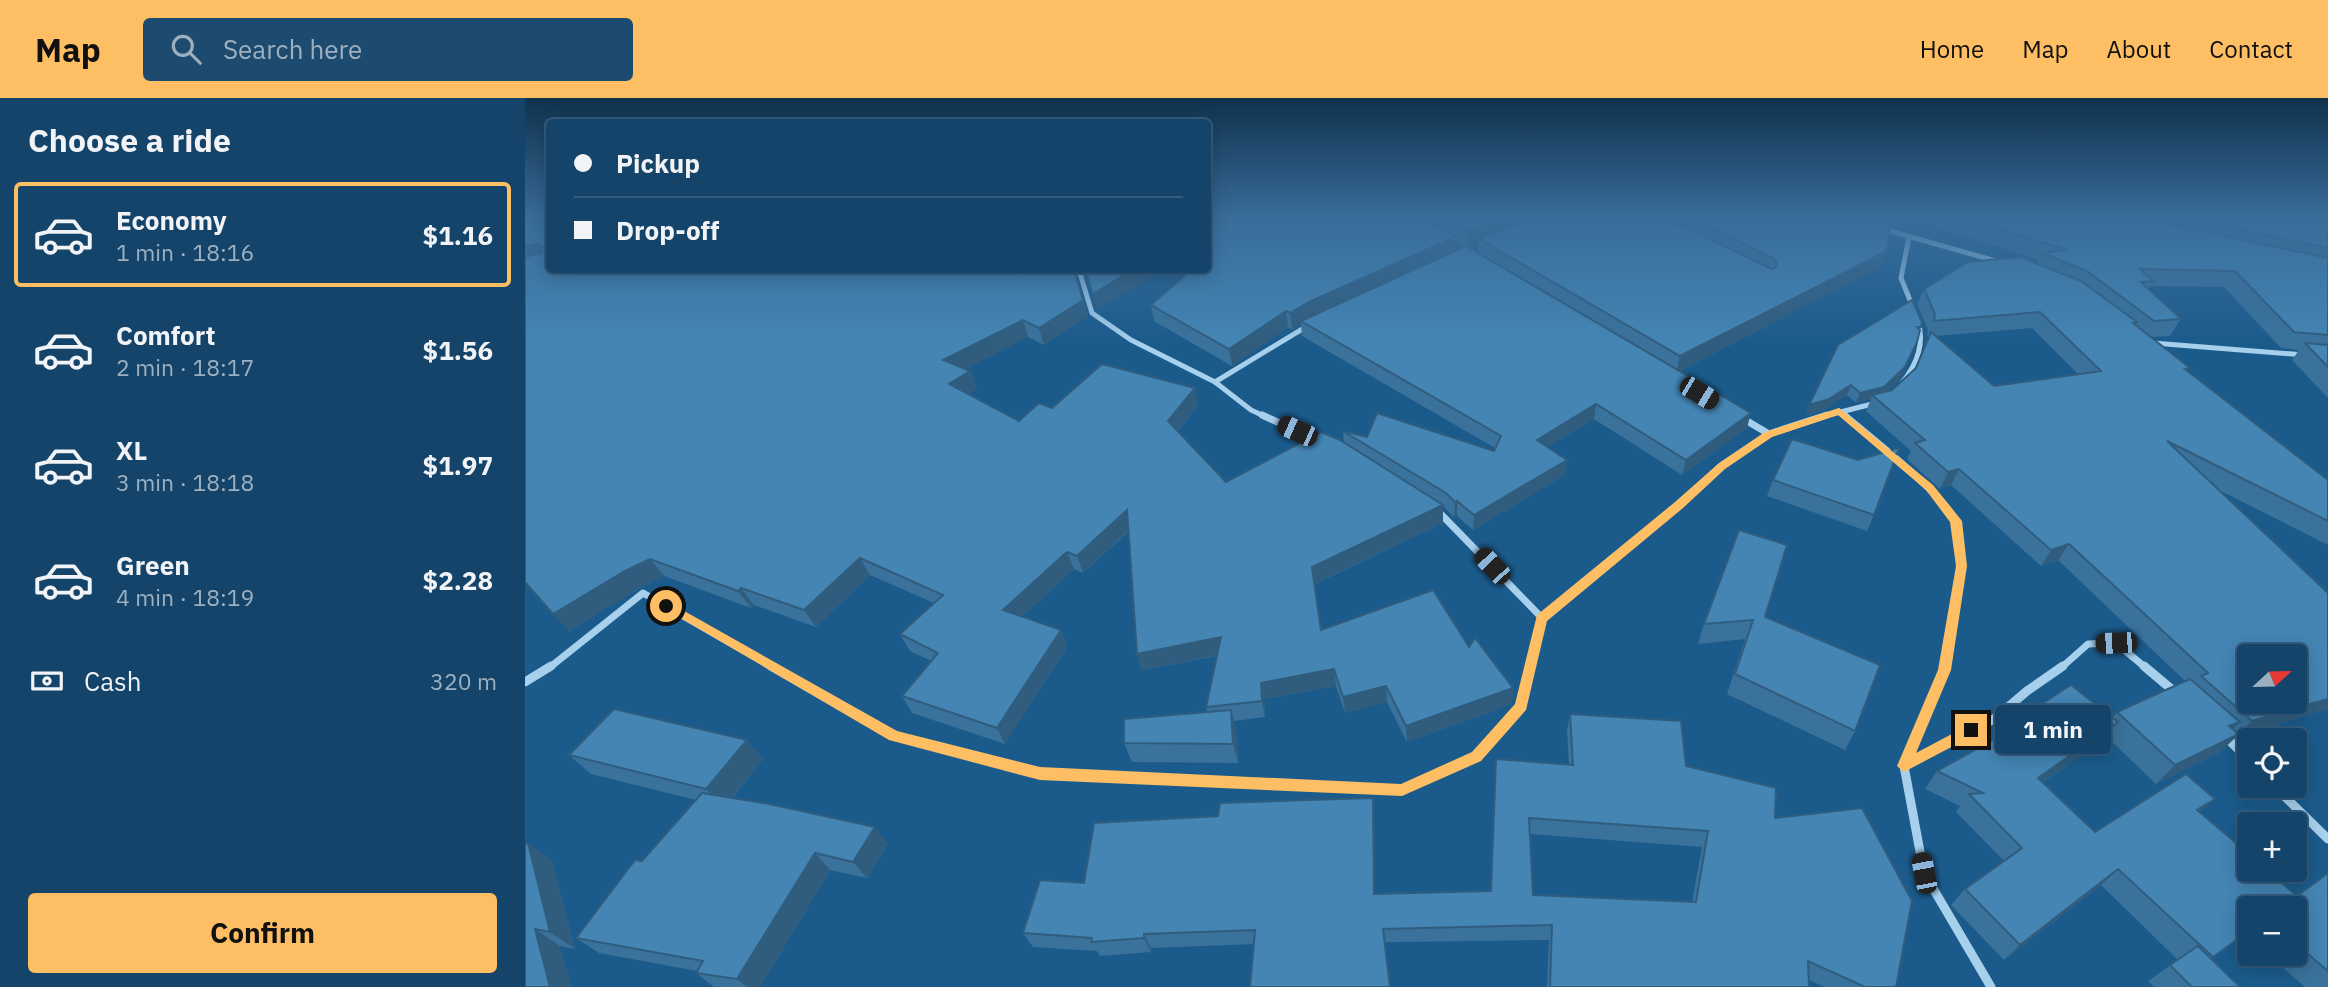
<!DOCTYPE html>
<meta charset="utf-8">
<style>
body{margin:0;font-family:"IBM Plex Sans",sans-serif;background:#1d4b6f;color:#f1f3f6;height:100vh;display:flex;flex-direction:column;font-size:26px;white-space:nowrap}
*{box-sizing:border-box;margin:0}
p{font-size:23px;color:#9db0c0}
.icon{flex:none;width:38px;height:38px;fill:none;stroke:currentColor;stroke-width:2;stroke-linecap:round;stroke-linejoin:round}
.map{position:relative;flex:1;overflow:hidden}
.panel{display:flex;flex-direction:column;background:#144469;width:525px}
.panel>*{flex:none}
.banner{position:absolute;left:21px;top:21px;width:665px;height:154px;border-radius:7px;box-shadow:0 4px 18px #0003,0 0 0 2px #335c7d;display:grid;align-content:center;height:154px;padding:0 28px;background:#144469}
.needle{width:46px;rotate:68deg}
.buttons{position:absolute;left:1712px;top:546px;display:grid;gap:14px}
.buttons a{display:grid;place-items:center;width:70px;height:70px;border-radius:7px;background:#144469;box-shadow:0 4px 18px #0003,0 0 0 2px #335c7d;font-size:35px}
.end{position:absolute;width:32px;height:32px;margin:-16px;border:9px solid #febe64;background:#111;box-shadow:0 0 0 4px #111}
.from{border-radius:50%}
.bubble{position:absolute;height:49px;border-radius:7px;background:#144469;box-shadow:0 4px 18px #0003,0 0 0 2px #335c7d;font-size:23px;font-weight:700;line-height:49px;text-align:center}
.car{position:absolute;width:21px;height:42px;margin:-21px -10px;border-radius:9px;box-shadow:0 0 5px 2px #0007;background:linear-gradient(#222 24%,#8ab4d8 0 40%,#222 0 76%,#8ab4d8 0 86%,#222 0)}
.banner b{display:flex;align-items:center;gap:24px;height:66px;font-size:26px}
.banner b+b{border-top:2px solid #335c7d}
.banner i{width:18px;height:18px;background:#f1f3f6}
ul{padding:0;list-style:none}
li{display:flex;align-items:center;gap:21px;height:105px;margin:0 14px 10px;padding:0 14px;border:4px solid transparent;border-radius:7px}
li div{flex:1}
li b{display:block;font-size:26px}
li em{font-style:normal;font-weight:700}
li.active{border-color:#febe64}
li>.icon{width:63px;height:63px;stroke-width:1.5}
h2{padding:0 28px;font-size:32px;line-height:84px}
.pay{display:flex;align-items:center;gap:18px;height:77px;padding:0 28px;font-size:26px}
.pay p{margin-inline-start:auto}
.button{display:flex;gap:14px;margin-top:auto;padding:14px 28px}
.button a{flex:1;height:80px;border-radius:7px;background:#febe64;color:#111;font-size:28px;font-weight:700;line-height:80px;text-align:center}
header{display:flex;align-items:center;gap:42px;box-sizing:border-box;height:98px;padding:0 35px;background:#febe64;color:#111}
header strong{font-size:33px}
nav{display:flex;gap:38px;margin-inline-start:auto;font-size:24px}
.search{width:490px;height:63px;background:#1d4b6f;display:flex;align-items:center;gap:18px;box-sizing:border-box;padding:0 24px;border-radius:7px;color:#9db0c0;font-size:26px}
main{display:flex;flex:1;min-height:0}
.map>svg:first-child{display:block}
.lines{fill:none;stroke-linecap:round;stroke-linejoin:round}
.street-far2{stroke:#a7d0ed;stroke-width:5}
.street-far1{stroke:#a7d0ed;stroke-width:7}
.street{stroke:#a7d0ed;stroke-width:9}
.wall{fill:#3a729b;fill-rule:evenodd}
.shaded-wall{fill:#305d7e}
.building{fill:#4485b4;stroke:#305d7e;stroke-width:2;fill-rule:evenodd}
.route{fill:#febe64}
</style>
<header>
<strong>Map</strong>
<div class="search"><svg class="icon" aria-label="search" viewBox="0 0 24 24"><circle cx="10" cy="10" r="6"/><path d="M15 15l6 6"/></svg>Search here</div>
<nav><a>Home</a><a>Map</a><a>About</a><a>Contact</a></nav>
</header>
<main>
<section class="panel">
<h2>Choose a ride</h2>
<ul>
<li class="active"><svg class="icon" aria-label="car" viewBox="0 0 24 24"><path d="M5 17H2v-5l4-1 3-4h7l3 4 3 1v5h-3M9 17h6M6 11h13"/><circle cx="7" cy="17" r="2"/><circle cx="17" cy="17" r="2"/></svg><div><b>Economy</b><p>1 min · 18:16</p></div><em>$1.16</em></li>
<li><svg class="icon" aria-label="car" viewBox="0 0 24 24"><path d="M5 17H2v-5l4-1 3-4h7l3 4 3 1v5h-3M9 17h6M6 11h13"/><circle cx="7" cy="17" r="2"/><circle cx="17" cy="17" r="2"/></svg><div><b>Comfort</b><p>2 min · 18:17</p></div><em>$1.56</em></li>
<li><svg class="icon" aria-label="car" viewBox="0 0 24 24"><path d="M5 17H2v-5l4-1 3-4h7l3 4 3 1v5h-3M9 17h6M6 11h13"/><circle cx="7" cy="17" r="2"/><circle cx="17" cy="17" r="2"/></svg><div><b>XL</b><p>3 min · 18:18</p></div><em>$1.97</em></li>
<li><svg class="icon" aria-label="car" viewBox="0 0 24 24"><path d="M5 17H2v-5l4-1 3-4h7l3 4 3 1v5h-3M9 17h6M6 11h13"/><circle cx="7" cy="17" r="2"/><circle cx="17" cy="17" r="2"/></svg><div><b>Green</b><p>4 min · 18:19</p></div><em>$2.28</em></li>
</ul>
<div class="pay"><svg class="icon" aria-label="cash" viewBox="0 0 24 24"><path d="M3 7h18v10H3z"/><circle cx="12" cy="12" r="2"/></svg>Cash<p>320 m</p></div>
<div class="button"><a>Confirm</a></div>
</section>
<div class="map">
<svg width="1803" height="889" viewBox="0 0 1803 889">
<rect width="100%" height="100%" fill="#1b5b8c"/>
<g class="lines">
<g class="street-far2">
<polyline points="1358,131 1478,165"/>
<polyline points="1384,139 1376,180 1389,212"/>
<polyline points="554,172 567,215 606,242 690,284 726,312 741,319"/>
<polyline points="1628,245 1780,257"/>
<polyline points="690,284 784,227"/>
<path d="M1376,286C1391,268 1400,246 1393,223"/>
<polyline points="1314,313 1321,319"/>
<polyline points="1296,319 1351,305"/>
</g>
<g class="street-far1">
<polyline points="737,317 794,343"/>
<path d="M1319,317C1342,337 1424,400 1431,425C1444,470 1427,525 1420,570"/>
<polyline points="1217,320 1244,336"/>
<polyline points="910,410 1017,520"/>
<polyline points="24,570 118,495 249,570"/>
<polyline points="1005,570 1017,520 1154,407 1196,368 1244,336 1302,317"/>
<polyline points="1536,570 1563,546 1591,545 1621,570"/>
</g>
<g class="street">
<polyline points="246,568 369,638 515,675 877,692 952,659 996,608 1006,568"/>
<polyline points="1421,568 1379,668 1399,775 1466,889"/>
<polyline points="1619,568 1651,595"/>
<polyline points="0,584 26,568"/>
<polyline points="1699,637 1724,662"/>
<polyline points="1379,668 1469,621 1502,593 1538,568"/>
<polyline points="1749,688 1803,741"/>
</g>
</g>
<g class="wall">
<path d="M0,121L549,173L563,218L519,247L503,239L440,271L445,273L452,290L443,296L494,323L527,310L673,307L653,333L701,384L819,345L818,333L842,339L969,353L970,350L777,238L776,226L767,232L763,229L707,268L629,223L626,207L682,172V121H1138L1152,128L1164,131L1166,121H1366L1356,169L1155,273L1222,330L1157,377L1069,321L1022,349L1040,377L948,432L932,418L929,419L918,408V425L790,486L796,532L944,549L988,590L987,606L882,644L862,604L820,615L811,588L739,601L740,619L709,623L711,631L713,665L607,664L599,645L682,614L681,609L692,558L617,572L612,556L604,433L558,475L549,471L497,519L536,532L542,549L480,646L387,615L377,598L406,563L385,553L375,536L409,505L345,477L291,529L229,507L226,510L139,478L115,490L44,533L0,484ZM930,143L936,147L940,149L930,153ZM954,146L953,155L944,149Z"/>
<path d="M1389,121H1803V300L1767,262L1774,252L1756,250L1699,189L1625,188L1623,191L1656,221L1645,238L1626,239L1663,273L1803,382V447L1692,391L1803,495V611L1711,639L1694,655L1631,686L1581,638L1577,643L1517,685L1570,734L1690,701L1674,714L1772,797L1803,774V889H1780L1742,856H1769V810H1724V839L1720,836L1686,861L1715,889H1629L1623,883L1653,862L1576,787L1479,862L1426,807L1440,791L1479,763L1431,714L1435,708L1400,691L1412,673L1481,635L1490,623L1587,620L1592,614L1660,583L1533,462L1516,468L1426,387L1415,391L1382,361L1386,353L1341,313L1346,301L1331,305L1322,297L1300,311L1281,318L1397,224L1392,244L1376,280L1360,294L1367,292L1391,270L1405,238H1402L1403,232L1392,206L1399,191L1512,165L1514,162ZM1507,230L1553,276L1469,288L1410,238Z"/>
<polygon points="1248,382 1349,417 1342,433 1242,398"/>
<polygon points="1240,519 1330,633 1320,652 1202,596 1220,541 1173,546 1179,526"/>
<path d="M1045,616L1161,668L1250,720L1371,889H1300L1284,882V889H1022L1024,842L729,846L626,850V854L575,858L572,853L508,849L498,835L559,785L693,718L848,700L849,715L850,795L965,793L971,661L1044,667L1042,633ZM1005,736L1177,749L1167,804L1008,797Z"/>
<polygon points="44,657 238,661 207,700 350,729 363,746 342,780 305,772 235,889 189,889 171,875 172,873 74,855 51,840 171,702 66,676"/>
<polygon points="3,745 27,763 50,851 35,848 0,889"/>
</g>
<g class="shaded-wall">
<polygon points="979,121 1023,121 954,141 954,146 942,150 942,134"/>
<polygon points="930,139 930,155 776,223 776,226 767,232 765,215 784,204"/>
<polygon points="12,146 24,162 6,165 0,157 0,148"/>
<polygon points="1362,153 1356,169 1151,275 1155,258"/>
<polygon points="607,172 636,172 572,212 568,196"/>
<polygon points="558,202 563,218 519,247 514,230"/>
<polygon points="761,213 763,229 707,268 704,251"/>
<polygon points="498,222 503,239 425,279 418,262"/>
<polygon points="1392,244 1376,280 1354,299 1347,297 1346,301 1331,305 1335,295"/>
<polygon points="445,273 452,290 431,303 424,286"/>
<polygon points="1326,287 1322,297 1300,311 1281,318 1284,307"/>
<polygon points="670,290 673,307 647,340 643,323"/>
<polygon points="1071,306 1069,321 1010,356 1012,342"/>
<polygon points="1226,315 1222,330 1157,377 1161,362"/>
<polygon points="1042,362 1040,377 948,432 949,417"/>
<polygon points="1434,371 1426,387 1415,391 1423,374"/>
<polygon points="932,403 932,418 929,419 930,404"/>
<polygon points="918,407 918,425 789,486 787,469"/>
<polygon points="602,412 607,429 558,475 552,458"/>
<polygon points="1544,446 1533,462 1516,468 1526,452"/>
<polygon points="542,454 549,471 486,529 478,512"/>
<polygon points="335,460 345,477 291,529 279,512"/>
<polygon points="125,461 139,478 115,490 44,533 28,516 100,473"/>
<polygon points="216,490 229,507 226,510 213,493"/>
<polygon points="536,532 542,549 480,646 472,630"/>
<polygon points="696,539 700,556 617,572 612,556"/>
<polygon points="809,571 811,588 739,601 740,619 737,603 736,585"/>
<polygon points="861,588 862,604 820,615 818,599"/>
<polygon points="988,590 987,606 882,644 881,628"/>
<polygon points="1803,601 1803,611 1711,639 1727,623"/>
<polygon points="706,612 711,631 713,665 708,646"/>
<polygon points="1593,624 1577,643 1498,698 1513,680"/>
<polygon points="1715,624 1696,643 1704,628"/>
<polygon points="1714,636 1694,655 1631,686 1650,667"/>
<polygon points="222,642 238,661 199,709 181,691"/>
<polygon points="848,700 849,715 850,810 849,796"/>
<polygon points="1690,701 1671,718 1672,712"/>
<polygon points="350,729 363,746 342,780 328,764"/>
<polygon points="3,745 27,763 50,851 25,834"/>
<polygon points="290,755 305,772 235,889 222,889 212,881"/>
<polygon points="1593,771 1576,787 1479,862 1495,847"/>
<polygon points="10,831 35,848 47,889 25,889"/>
<polygon points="619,836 626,850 626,854 619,840"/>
</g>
<g class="building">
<polygon points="0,121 24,121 24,172 549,172 558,202 514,230 498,222 418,262 445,273 424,286 494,323 514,305 527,310 577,266 670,290 643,323 701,384 796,334 815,342 918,407 787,469 796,532 908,492 944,549 950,540 988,590 881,628 861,588 818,599 809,571 736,585 737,603 681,609 696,539 612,556 602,412 552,458 542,454 478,512 536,532 472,630 377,598 413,555 375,536 418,497 335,460 279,512 216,490 213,493 125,461 100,473 28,516 0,484 0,159 16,155 18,149 12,146 0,148"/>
<polygon points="682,121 899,121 930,139 784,204 765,215 761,213 704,251 626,207 666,172 682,172 682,157 688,152 682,144"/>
<polygon points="919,121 979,121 942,134"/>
<polygon points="1007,121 1138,121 1152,128 1155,126 1247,171 1252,168 1250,161 1168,121 1366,121 1362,153 1155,258 954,141"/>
<polygon points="1444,121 1620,121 1803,160 1803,237 1769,234 1710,173 1615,171 1628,183 1616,184 1656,221 1629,223 1562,173 1517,155 1543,152"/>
<polygon points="1668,121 1782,121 1791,124 1791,121 1803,121 1803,150"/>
<polygon points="941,148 1226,315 1161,362 1071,306 1012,342 1042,362 949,417 932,403 930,404 921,395 818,333 842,339 852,315 969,353 976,338 776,223"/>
<path d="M1495,159L1556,183L1612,224L1608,225L1665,270L1660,271L1803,382V423L1642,343L1803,495V601L1727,623L1676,578L1683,575L1544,446L1526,452L1434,371L1423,374L1390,345L1400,342L1347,297L1367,292L1391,270L1406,234L1469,288L1576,273L1515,214L1409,223L1410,216L1399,191L1443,164ZM1724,558H1769V604H1724Z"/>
<polygon points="560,172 607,172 568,196"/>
<polygon points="1387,202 1397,224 1396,229 1392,229 1395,232 1392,244 1380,269 1359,289 1335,295 1326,287 1304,301 1284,307 1313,247"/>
<polygon points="1780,245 1803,247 1803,269"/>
<polygon points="1267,341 1333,362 1374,350 1349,417 1248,382"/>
<polygon points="1214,432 1262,447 1240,519 1355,567 1330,633 1210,576 1228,522 1179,526"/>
<polygon points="1665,581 1715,624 1704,628 1714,636 1650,667 1592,614"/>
<polygon points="1546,587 1593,624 1513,680 1570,734 1661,676 1690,701 1672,712 1724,756 1724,772 1742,772 1772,798 1803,775 1803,873 1769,844 1769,810 1724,810 1724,833 1688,859 1593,771 1495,847 1440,791 1497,750 1444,696 1458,695 1412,673 1495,627 1490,623"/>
<polygon points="89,611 222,642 181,691 44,657"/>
<polygon points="706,612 708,646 599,645 599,621"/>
<path d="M1045,616L1156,623L1161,668L1251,690L1250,720L1337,710L1387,803L1371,889H1340L1283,863L1284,889H1025L1027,827L858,831L865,889H725L730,832L619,836V840L566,844L567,840L498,835L515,782L559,785L569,725L693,718L695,705L848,700L849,796L966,793L971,661L1048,667ZM1004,720L1183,733L1171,804L1008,797Z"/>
<polygon points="177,695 244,706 350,729 328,764 290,755 212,881 171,875 178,863 51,840 110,762 117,763"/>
<polygon points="3,745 25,834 10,831 25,889 0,889 0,746"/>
<polygon points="1673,848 1715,889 1667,889 1645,867"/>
</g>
<linearGradient id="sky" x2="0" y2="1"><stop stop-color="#0f324d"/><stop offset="0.49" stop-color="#396c99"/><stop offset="1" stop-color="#396c99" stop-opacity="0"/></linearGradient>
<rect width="1803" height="245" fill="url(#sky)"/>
<polygon class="route" points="1314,310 1408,387 1437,423 1442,468 1426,572 1391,655 1442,628 1446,627 1453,632 1451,636 1379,674 1372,668 1413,572 1431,468 1425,424 1401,392 1313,317 1247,339 1200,371 1158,410 1022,523 1001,612 956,663 877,698 515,682 364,642 135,508 141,503 145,505 372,633 515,669 876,686 947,654 990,606 1012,517 1150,404 1193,366 1240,334"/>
</svg>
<div class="buttons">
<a><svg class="needle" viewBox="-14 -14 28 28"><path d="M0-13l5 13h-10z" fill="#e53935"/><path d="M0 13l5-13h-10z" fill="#9db0c0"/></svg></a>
<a><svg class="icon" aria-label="locate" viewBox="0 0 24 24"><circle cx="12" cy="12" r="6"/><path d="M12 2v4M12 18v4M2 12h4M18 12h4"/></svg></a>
<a>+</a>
<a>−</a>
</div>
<i class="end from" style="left:141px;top:508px"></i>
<i class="end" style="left:1446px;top:632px"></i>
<div class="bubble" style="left:1470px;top:607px;width:116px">1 min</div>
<i class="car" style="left:1174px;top:295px;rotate:121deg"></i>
<i class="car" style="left:772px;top:333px;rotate:294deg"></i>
<i class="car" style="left:967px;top:468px;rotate:317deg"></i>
<i class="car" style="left:1591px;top:545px;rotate:268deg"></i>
<i class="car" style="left:1399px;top:775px;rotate:349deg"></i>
<div class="banner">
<b><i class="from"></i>Pickup</b>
<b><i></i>Drop-off</b>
</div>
</div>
</main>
